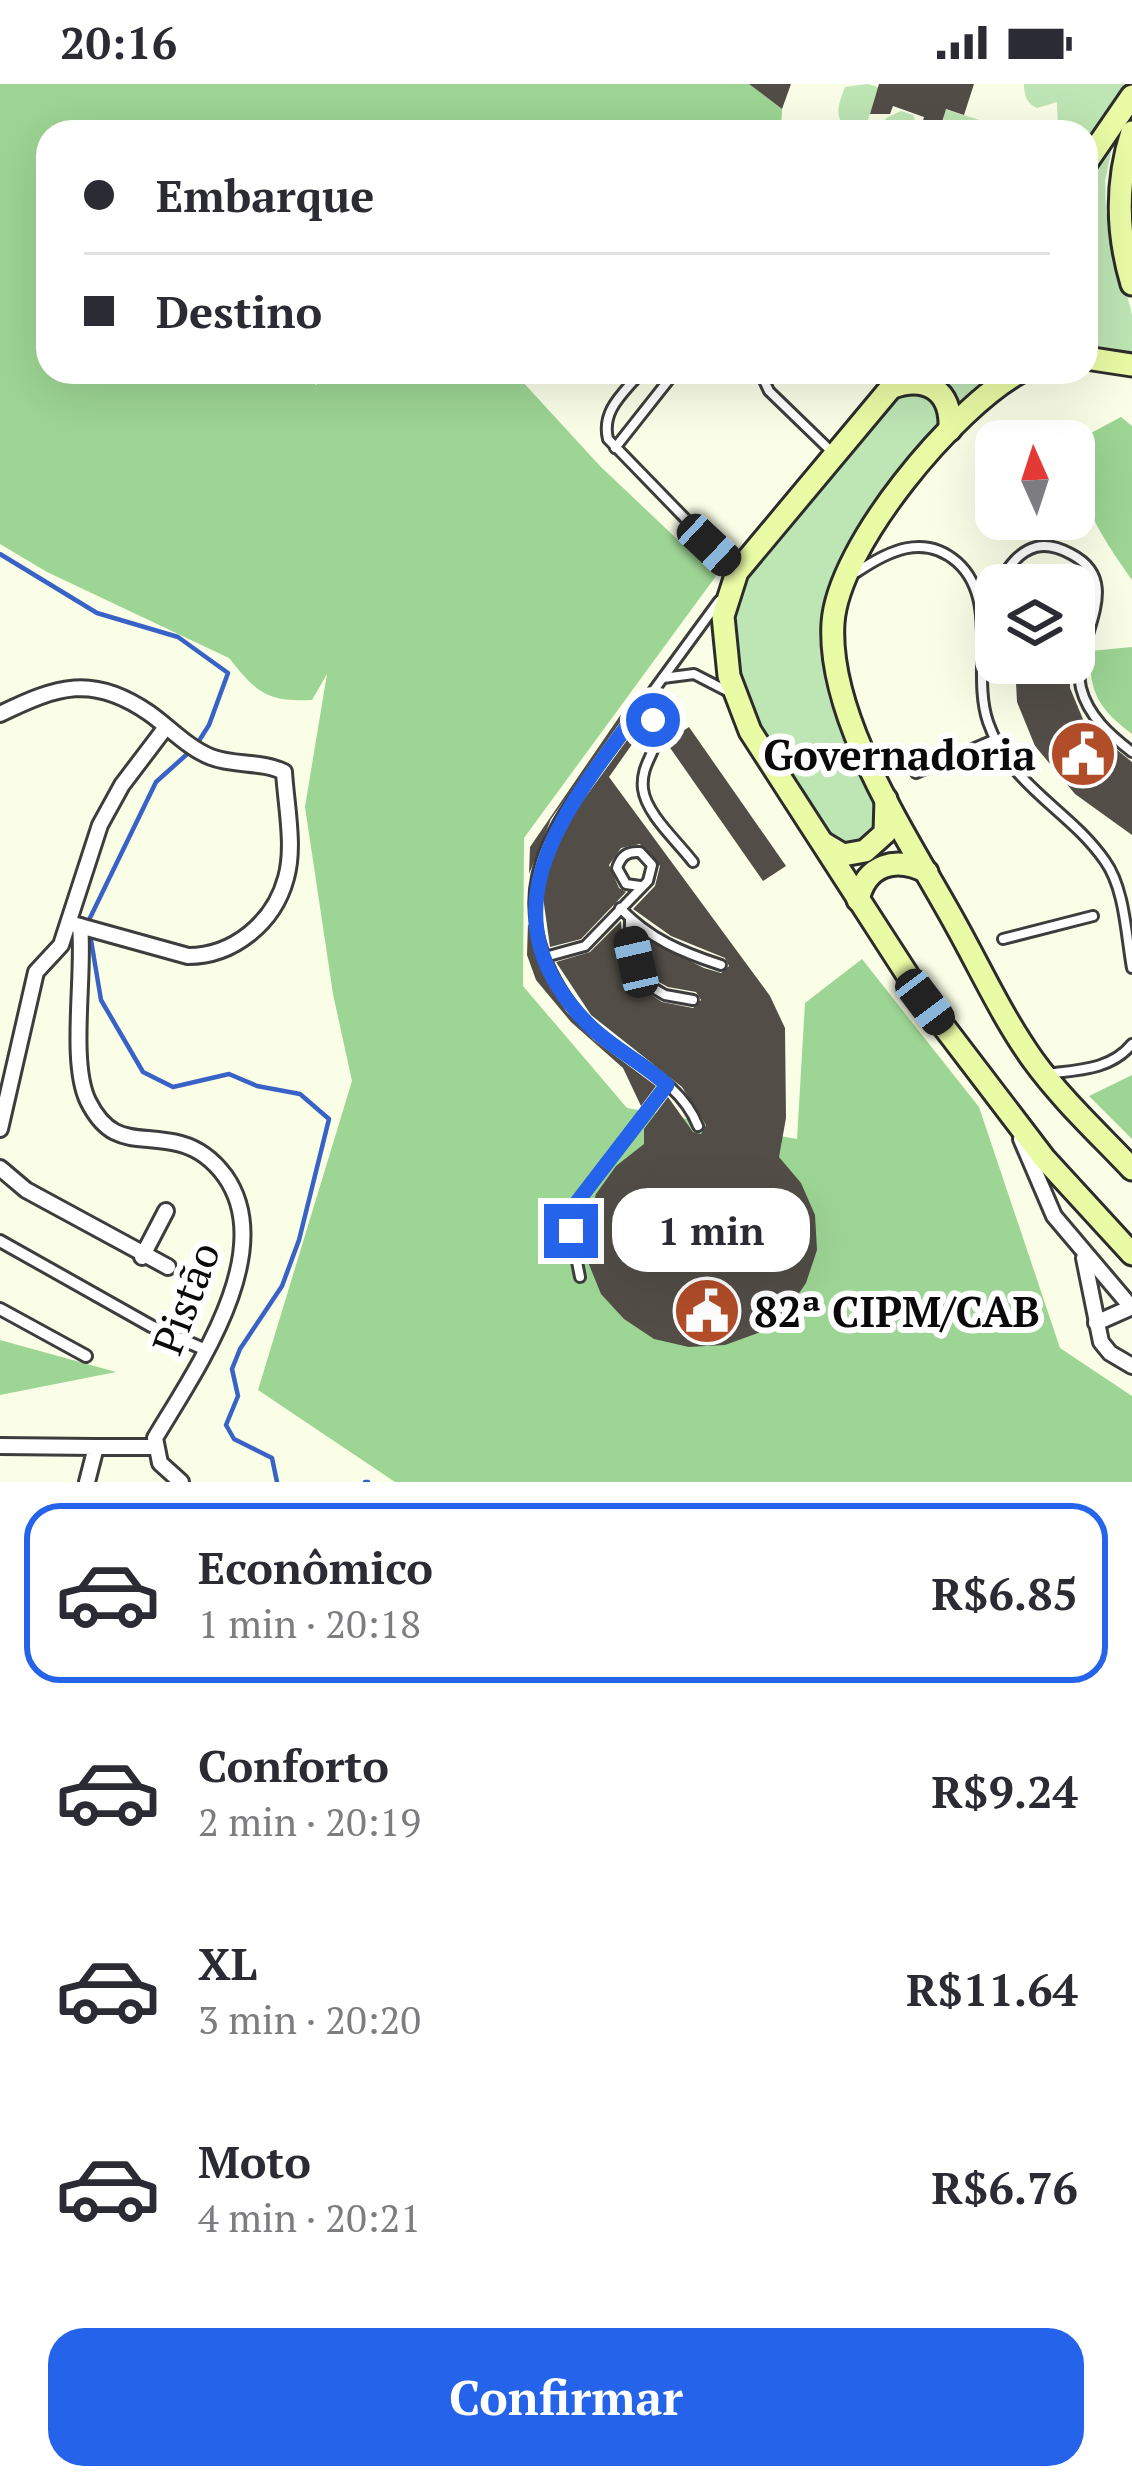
<!DOCTYPE html>
<html lang="pt">
<meta charset="utf-8">
<style>
body{margin:0;font-family:"PT Serif",serif;background:#f7f7f7;color:#2b2b33;height:100vh;display:flex;flex-direction:column;font-size:45px;white-space:nowrap}
*{box-sizing:border-box;margin:0}
p{font-size:39px;color:#7c7c81}
.icon{flex:none;width:66px;height:66px;fill:none;stroke:currentColor;stroke-width:2;stroke-linecap:round;stroke-linejoin:round}
.map{position:relative;height:1398px;overflow:hidden}
.side{display:flex;flex-direction:column;background:#fff;flex:1}
.side>*{flex:none}
.guide{position:absolute;left:36px;top:36px;width:1062px;height:264px;border-radius:36px;box-shadow:0 12px 48px #0002;display:grid;align-content:center;height:264px;padding:0 48px;background:#fff}
.needle{width:78px;rotate:357deg}
.controls{position:absolute;left:975px;top:336px;display:grid;gap:24px}
.controls a{display:grid;place-items:center;width:120px;height:120px;border-radius:24px;background:#fff;box-shadow:0 12px 48px #0002;font-size:60px}
.end{position:absolute;width:54px;height:54px;margin:-27px;border:15px solid #2563eb;background:#fff;box-shadow:0 0 0 6px #fff}
.from{border-radius:50%}
.bubble{position:absolute;height:84px;border-radius:36px;background:#fff;box-shadow:0 12px 48px #0002;font-size:39px;font-weight:800;line-height:84px;text-align:center}
.car{position:absolute;width:36px;height:72px;margin:-36px -18px;border-radius:15px;box-shadow:0 0 9px 3px #0007;background:linear-gradient(#222 24%,#8ab4d8 0 40%,#222 0 76%,#8ab4d8 0 86%,#222 0)}
.guide b{display:flex;align-items:center;gap:42px;height:114px;font-size:45px}
.guide b+b{border-top:3px solid #e1e1e2}
.guide i{width:30px;height:30px;background:#2b2b33}
ul{padding:21px 0 0;list-style:none}
li{display:flex;align-items:center;gap:36px;height:180px;margin:0 24px 18px;padding:0 24px;border:6px solid transparent;border-radius:36px}
li div{flex:1}
li b{display:block;font-size:45px}
li em{font-style:normal;font-weight:800}
li.current{border-color:#2563eb}
li>.icon{width:108px;height:108px;stroke-width:1.5}
.primary-button{display:flex;gap:24px;margin-top:auto;padding:24px 48px}
.primary-button a{flex:1;height:138px;border-radius:36px;background:#2563eb;color:#fff;font-size:48px;font-weight:800;line-height:138px;text-align:center}
.status{display:flex;justify-content:space-between;align-items:center;height:84px;padding:0 60px;background:#fff;direction:ltr}
.status svg{height:33px;fill:currentColor}
.map>svg:first-child{display:block}
.green{fill:#bee5b4}
.forest{fill:#9dd594}
.lines{fill:none;stroke-linecap:round;stroke-linejoin:round}
.stream{stroke:#3962c6;stroke-width:4.5}
.building{fill:#524e47}
.service-casing{stroke:#3d3d3d;stroke-width:14}
.pedestrian-casing{stroke:#3d3d3d;stroke-width:16}
.minor-casing{stroke:#3d3d3d;stroke-width:20}
.secondary-casing{stroke:#2c2c2c;stroke-width:27}
.service{stroke:#fff;stroke-width:8}
.pedestrian{stroke:#fff;stroke-width:10}
.minor{stroke:#fff;stroke-width:14}
.secondary{stroke:#eafba5;stroke-width:21}
.route{stroke:#2563eb;stroke-width:15}
.labels{text-anchor:middle;dominant-baseline:central;stroke-width:12;stroke-linejoin:round;paint-order:stroke}
.poi-label{font-size:42px;font-weight:bold;fill:#0a0a0a;stroke:#fff;text-anchor:end}
.street-label{font-size:42px;fill:#0a0a0a;stroke:#fff}
</style>
<div class="status"><b>20:16</b><svg viewBox="0 0 49 12"><path d="M0 12V9h3v3zM5 12V6h3v6zM10 12V3h3v9zM15 12V0h3v12zM26 1h20v11H26zM47 4h2v5h-2z"/></svg></div>
<div class="map">
<svg width="1132" height="1398" viewBox="0 0 1132 1398">
<rect width="100%" height="100%" fill="#fbfee7"/>
<g class="green">
<path d="M868,0L884,5L876,11L864,48H852C832,35 838,22 845,3Z"/>
<path d="M1024,0H1132V12L1086,74V48H1058L1057,18L1037,24C1027,20 1024,11 1024,0Z"/>
<polygon points="938,23 1005,44 994,48 939,48 944,33 936,30"/>
<polygon points="901,27 913,31 919,48 882,48 886,34"/>
<polygon points="1112,63 1105,97 1106,128 1132,231 1132,270 1086,263 1086,93"/>
<polygon points="998,288 957,318 945,299 921,289"/>
<path d="M921,309C944,322 940,338 930,359C904,390 875,419 853,452C817,505 811,582 838,639C857,682 879,701 876,750L853,761L840,757L828,745L755,633L740,602L735,536L752,485L897,313Z"/>
</g>
<g class="forest">
<path d="M0,0H749L782,25L781,48H48V288H301L316,301L329,288H524L521,296L600,382L716,492L524,754L523,902L627,1024L797,1055L805,919L862,875L979,1023L1060,1264L1132,1312V1398H395L258,1306L352,997L333,910L305,723L327,590L312,616C267,618 257,609 229,574L47,488L0,460Z"/>
<path d="M1121,333L1132,342V496C1102,454 1074,411 1074,358Z"/>
<path d="M1132,563V650C1099,625 1089,609 1090,567Z"/>
<polygon points="1132,991 1132,1055 1089,1012"/>
<polygon points="0,1256 116,1288 0,1311"/>
</g>
<g class="lines">
<g class="stream">
<polyline points="0,470 97,529 178,553 228,589 209,641 195,663 156,698 88,838"/>
<polyline points="90,850 101,916 143,988 173,1003 229,990 257,1002 300,1010 329,1035 299,1156 282,1202 240,1265 232,1285 238,1312 226,1341 234,1355 272,1374 277,1398"/>
<polyline points="365,1398 368,1398"/>
</g>
</g>
<g class="building">
<polygon points="749,0 791,0 782,25"/>
<polygon points="879,0 974,0 964,31 946,25 939,48 930,48 922,41 924,33 893,22 890,30 870,30"/>
<polygon points="1015,579 1070,579 1070,604 1085,640 1132,678 1132,751 1075,710 1035,662 1017,618"/>
<polygon points="628,620 631,623 551,735 529,790 530,763"/>
<polygon points="641,637 645,642 609,693 770,912 785,944 786,1034 779,1073 801,1099 815,1131 817,1166 806,1199 787,1227 758,1249 725,1261 689,1263 654,1255 624,1235 601,1210 588,1178 586,1143 596,1110 616,1082 644,1060 644,1045 668,1013 693,1048 701,1050 706,1041 682,1003 591,931 556,878 590,868 621,837 622,855 635,900 662,918 693,924 701,916 696,908 668,903 650,893 638,851 704,884 721,889 729,882 725,874 671,852 633,825 655,802 660,782 640,760 621,764 609,781 619,804 626,808 581,855 550,863 543,813 550,777 576,726"/>
<polygon points="689,643 786,782 763,797 666,658"/>
<polygon points="528,839 544,892 566,927 594,956 656,1002 641,1022 623,984 571,938 536,896 527,871"/>
</g>
<g class="lines">
<g class="service-casing">
<g id="service">
<path d="M641,288C624,309 601,326 608,355L736,487"/>
<polyline points="760,288 769,307 834,370"/>
<polyline points="615,364 675,288"/>
<path d="M857,488C888,467 924,449 957,478C1000,516 971,589 988,638C1011,704 1068,724 1105,777C1125,805 1126,851 1132,884"/>
<polyline points="1001,497 1022,493 1048,501"/>
<path d="M997,501C1007,486 1017,468 1036,463C1048,460 1060,464 1071,470C1129,500 1070,558 1081,604C1088,632 1110,651 1132,668"/>
<polyline points="982,535 996,503"/>
<polyline points="663,594 694,590 727,607"/>
<path d="M641,623C676,661 639,669 643,705C646,730 678,758 693,778"/>
<polyline points="916,689 996,655"/>
<path d="M620,824C650,855 681,868 721,881"/>
<polyline points="630,834 630,853 643,898 665,911 693,916"/>
<polyline points="1003,855 1093,832"/>
<path d="M545,873L585,862L648,797L652,781L640,768C627,767 621,772 617,784L626,800L640,802"/>
<path d="M1046,990C1078,986 1111,986 1132,960"/>
<path d="M698,1042C678,991 620,975 585,937C550,899 526,845 537,793C547,743 586,698 616,658C650,611 685,564 719,517"/>
<polyline points="580,1193 571,1147 574,1122 667,1001"/>
</g>
</g>
<g class="pedestrian-casing">
<g id="pedestrian">
<polyline points="0,1157 151,1242 206,1266"/>
<polyline points="0,1225 86,1272"/>
</g>
</g>
<g class="minor-casing">
<g id="minor">
<path d="M0,630C57,602 93,590 149,629C169,643 188,664 211,673C234,682 263,677 284,688C286,721 295,763 286,794C274,839 233,872 188,872L69,839"/>
<path d="M80,842C85,889 69,978 88,1017C112,1065 138,1049 181,1060C199,1065 214,1077 225,1092C279,1168 195,1287 155,1354L160,1379L181,1398"/>
<polyline points="0,1045 36,888 61,861 100,741 122,701 166,643"/>
<polyline points="1021,1055 1054,1132 1132,1224"/>
<polyline points="0,1084 26,1106 168,1183"/>
<polyline points="142,1173 166,1127"/>
<polyline points="1084,1174 1101,1258 1110,1269 1132,1282"/>
<polyline points="1096,1239 1132,1223"/>
<polyline points="0,1362 96,1363 87,1398"/>
<polyline points="96,1363 155,1363"/>
</g>
</g>
<g class="secondary-casing">
<g id="secondary">
<path d="M1132,48C1116,98 1117,150 1132,200"/>
<polyline points="1086,79 1132,12"/>
<polyline points="1086,274 1132,281"/>
<polyline points="904,288 737,488 723,532 729,592 750,647 925,918 1044,1074 1132,1170"/>
<path d="M1020,288C954,324 838,462 833,539C827,636 910,757 956,841C981,886 1003,934 1033,976C1062,1016 1099,1050 1132,1085"/>
<path d="M890,304C926,290 952,306 950,346"/>
<polyline points="823,759 843,771 865,767 885,749 886,715"/>
<path d="M858,816C866,780 896,772 927,788"/>
</g>
</g>
<use href="#service" class="service"/>
<use href="#pedestrian" class="pedestrian"/>
<use href="#minor" class="minor"/>
<use href="#secondary" class="secondary"/>
</g>
<g class="lines">
<path class="route" d="M571,1147L574,1122L667,1001C642,978 610,963 587,939C476,825 569,722 641,623L653,636"/>
</g>
<defs>
<g id="civic-disc" transform="scale(3.45)"><circle r="9.5" fill="#b24d29" stroke="#fff"/><path d="M-.6-6.5H3V-4.5H.6V-3L4-1V1h2V6H-6V1h2V-1L-.6-3ZM-1.2 2.5V6h2.4V2.5Z" fill="#fff"/></g>
</defs>
<g fill-rule="evenodd">
<use href="#civic-disc" x="1083" y="670"/>
<use href="#civic-disc" x="707" y="1227"/>
</g>
<g class="labels">
<g class="poi-label">
<text x="1036" y="670">Governadoria</text>
<text x="754" y="1227" text-anchor="start">82ª CIPM/CAB</text>
</g>
<g class="street-label">
<text transform="translate(185 1214) rotate(-69)">Pistão</text>
</g>
</g>
</svg>
<div class="controls">
<a><svg class="needle" viewBox="-14 -14 28 28"><path d="M0-13l5 13h-10z" fill="#e53935"/><path d="M0 13l5-13h-10z" fill="#7c7c81"/></svg></a>
<a><svg class="icon" aria-label="layers" viewBox="0 0 24 24"><path d="M12 4l9 5-9 5-9-5zM3 14l9 5 9-5"/></svg></a>
</div>
<i class="end from" style="left:653px;top:636px"></i>
<i class="end" style="left:571px;top:1147px"></i>
<div class="bubble" style="left:612px;top:1104px;width:198px">1 min</div>
<i class="car" style="left:709px;top:461px;rotate:133deg"></i>
<i class="car" style="left:636px;top:878px;rotate:347deg"></i>
<i class="car" style="left:925px;top:918px;rotate:143deg"></i>
<div class="guide">
<b><i class="from"></i>Embarque</b>
<b><i></i>Destino</b>
</div>
</div>
<section class="side">
<ul>
<li class="current"><svg class="icon" aria-label="car" viewBox="0 0 24 24"><path d="M5 17H2v-5l4-1 3-4h7l3 4 3 1v5h-3M9 17h6M6 11h13"/><circle cx="7" cy="17" r="2"/><circle cx="17" cy="17" r="2"/></svg><div><b>Econômico</b><p>1 min · 20:18</p></div><em>R$6.85</em></li>
<li><svg class="icon" aria-label="car" viewBox="0 0 24 24"><path d="M5 17H2v-5l4-1 3-4h7l3 4 3 1v5h-3M9 17h6M6 11h13"/><circle cx="7" cy="17" r="2"/><circle cx="17" cy="17" r="2"/></svg><div><b>Conforto</b><p>2 min · 20:19</p></div><em>R$9.24</em></li>
<li><svg class="icon" aria-label="car" viewBox="0 0 24 24"><path d="M5 17H2v-5l4-1 3-4h7l3 4 3 1v5h-3M9 17h6M6 11h13"/><circle cx="7" cy="17" r="2"/><circle cx="17" cy="17" r="2"/></svg><div><b>XL</b><p>3 min · 20:20</p></div><em>R$11.64</em></li>
<li><svg class="icon" aria-label="car" viewBox="0 0 24 24"><path d="M5 17H2v-5l4-1 3-4h7l3 4 3 1v5h-3M9 17h6M6 11h13"/><circle cx="7" cy="17" r="2"/><circle cx="17" cy="17" r="2"/></svg><div><b>Moto</b><p>4 min · 20:21</p></div><em>R$6.76</em></li>
</ul>
<div class="primary-button"><a>Confirmar</a></div>
</section>
